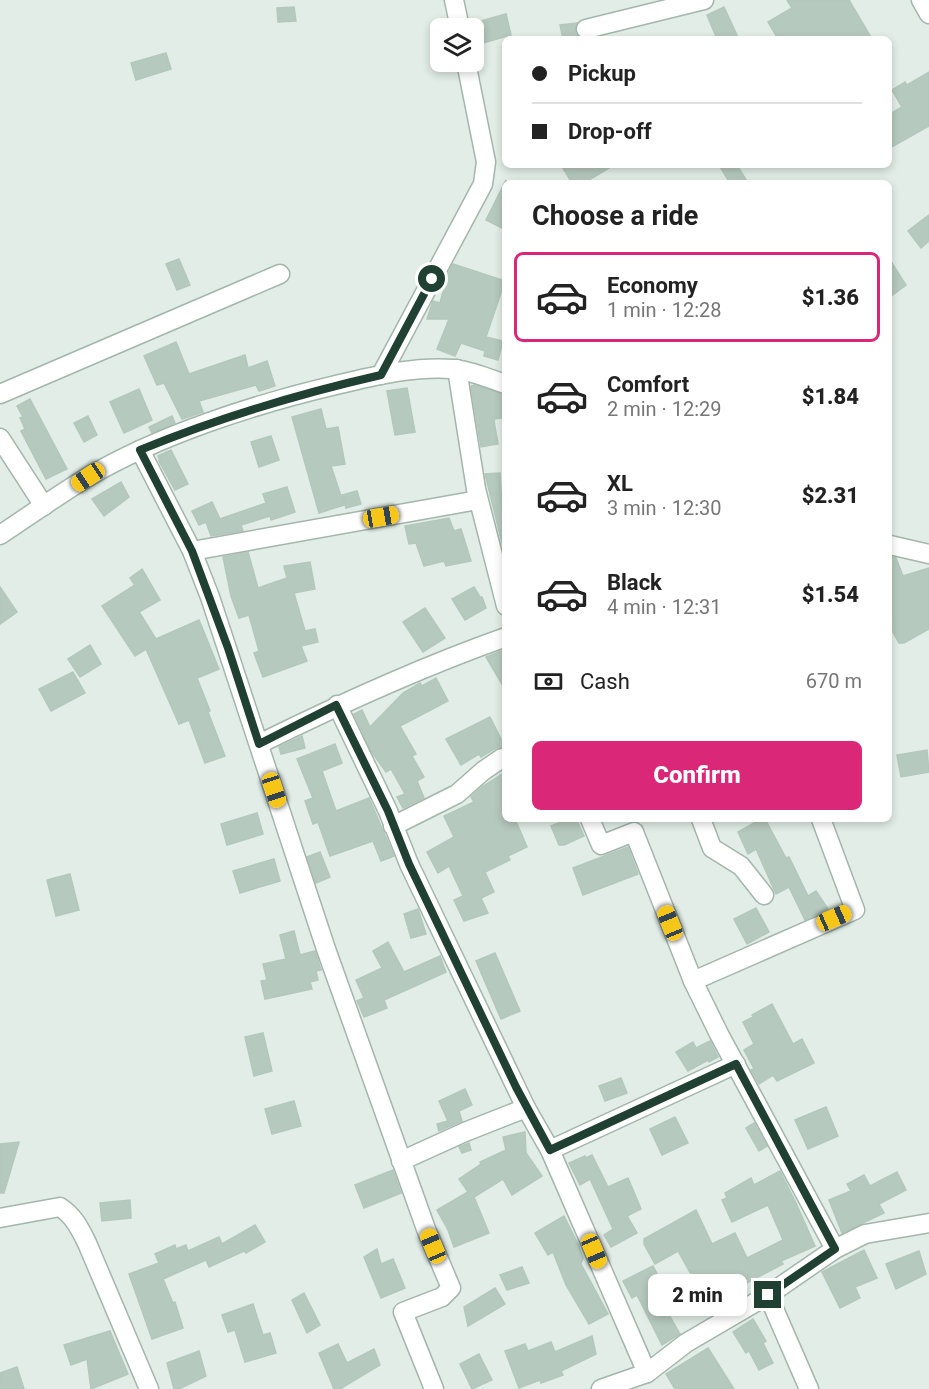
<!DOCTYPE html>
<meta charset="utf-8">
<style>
body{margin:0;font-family:Roboto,sans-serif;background:#f2f2f2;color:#222;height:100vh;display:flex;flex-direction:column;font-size:22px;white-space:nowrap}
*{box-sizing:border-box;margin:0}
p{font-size:20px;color:#767676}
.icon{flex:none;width:33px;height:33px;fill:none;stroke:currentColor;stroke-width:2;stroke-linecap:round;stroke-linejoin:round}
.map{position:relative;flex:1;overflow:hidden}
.panel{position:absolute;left:502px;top:180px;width:390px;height:642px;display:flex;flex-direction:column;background:#fff;border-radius:9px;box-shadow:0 3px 9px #0003}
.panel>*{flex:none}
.hud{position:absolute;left:502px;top:36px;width:390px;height:132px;border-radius:9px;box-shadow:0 3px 9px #0003;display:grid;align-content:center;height:132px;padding:0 30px;background:#fff}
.controls{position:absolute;left:430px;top:18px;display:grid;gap:12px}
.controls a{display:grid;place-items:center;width:54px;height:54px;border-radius:9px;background:#fff;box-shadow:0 3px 9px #0003;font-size:30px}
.end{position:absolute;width:27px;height:27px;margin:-14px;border:8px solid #1f4032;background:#fff;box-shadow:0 0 0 3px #fff}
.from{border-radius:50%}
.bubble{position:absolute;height:42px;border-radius:9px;background:#fff;box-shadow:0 3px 9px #0003;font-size:20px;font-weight:800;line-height:42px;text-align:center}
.car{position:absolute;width:18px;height:36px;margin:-18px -9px;border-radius:8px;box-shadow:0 0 4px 2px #0007;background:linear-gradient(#f5c518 24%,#345 0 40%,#f5c518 0 76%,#345 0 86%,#f5c518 0)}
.hud b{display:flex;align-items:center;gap:21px;height:57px;font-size:22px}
.hud b+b{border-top:2px solid #e0e0e0}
.hud i{width:15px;height:15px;background:#222}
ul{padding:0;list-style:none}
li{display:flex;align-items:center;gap:18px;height:90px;margin:0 12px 9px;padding:0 18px;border:3px solid transparent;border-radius:9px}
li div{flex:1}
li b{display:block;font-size:22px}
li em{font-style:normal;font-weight:800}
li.selected{border-color:#db2777}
li>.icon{width:54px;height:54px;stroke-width:1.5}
h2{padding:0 30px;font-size:27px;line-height:72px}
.pay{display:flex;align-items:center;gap:15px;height:66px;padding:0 30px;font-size:22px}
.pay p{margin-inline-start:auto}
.cta{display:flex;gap:12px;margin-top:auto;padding:12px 30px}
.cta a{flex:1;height:69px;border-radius:9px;background:#db2777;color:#fff;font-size:24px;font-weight:800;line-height:69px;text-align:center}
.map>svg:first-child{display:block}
.building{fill:#b6c9be;stroke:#b3c8bc;stroke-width:1.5}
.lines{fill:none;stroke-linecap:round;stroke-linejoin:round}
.minor-casing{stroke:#a3b6ac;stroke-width:21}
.minor{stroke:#fff;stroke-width:18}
.route{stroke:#1f4032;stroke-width:8}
</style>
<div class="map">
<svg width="929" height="1389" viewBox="0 0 929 1389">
<rect width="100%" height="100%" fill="#e1ede6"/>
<g class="building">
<polygon points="787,0 849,0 872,39 778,39 768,22 792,8"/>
<polygon points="294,7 296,21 278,22 277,8"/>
<polygon points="724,7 737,35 728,39 717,39 707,15"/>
<polygon points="506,14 511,35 483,43 477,22"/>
<polygon points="577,23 575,31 578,37 563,39 560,25"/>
<polygon points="166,53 171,69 136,80 131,63"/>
<polygon points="929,72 929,126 890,148 890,114 902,107 892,90 905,82 907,85"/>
<polygon points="561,165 614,165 584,183 572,183"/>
<polygon points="719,165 737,165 748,183 730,183"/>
<polygon points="506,180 506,230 486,220"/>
<polygon points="929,215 929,241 921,248 908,231"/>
<polygon points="179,259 190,285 177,290 166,264"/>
<polygon points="890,260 906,285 890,297"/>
<polygon points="453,264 505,281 486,337 503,341 498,360 484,356 485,351 461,343 455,356 437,349 449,319 427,319 433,301 440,303 447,276"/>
<polygon points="176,342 189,374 245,355 248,368 267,361 275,386 259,391 256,385 199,401 203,412 182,419 164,383 157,385 144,356"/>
<polygon points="475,385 506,395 506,417 495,419 494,421 498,444 481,447 471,386"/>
<polygon points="407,388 415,432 395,435 387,391"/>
<polygon points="139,389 152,420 124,433 110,402"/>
<polygon points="30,399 67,469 46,479 21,431 25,429 20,418 23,417 17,406"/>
<polygon points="321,409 326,429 338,427 345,464 331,466 344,505 319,513 292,417"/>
<polygon points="88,416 97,435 84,442 74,423"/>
<polygon points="172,416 175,423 152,433 149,427"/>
<polygon points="271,436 279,460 259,467 251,442"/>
<polygon points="171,450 188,484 175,490 159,461 160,461 158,456"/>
<polygon points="500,473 502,507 506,506 506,559 485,474"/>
<polygon points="121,482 129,497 104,516 92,499"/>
<polygon points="287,487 295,512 271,520 270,516 241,525 243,531 211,536 206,522 199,525 192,511 212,502 220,519 266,503 263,494"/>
<polygon points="357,491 361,504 346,508 342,495"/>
<polygon points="449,518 454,531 461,529 471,561 446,566 444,561 424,566 416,543 409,544 405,526"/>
<polygon points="248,552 258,588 287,578 284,566 310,562 315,589 294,593 305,631 315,629 318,642 301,646 307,661 263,677 254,653 259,651 249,615 239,618 231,596 223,557"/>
<polygon points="890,556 896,558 903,576 929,568 929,629 904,643 899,643 890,627"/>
<polygon points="142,569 160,600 139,612 156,639 199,620 219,669 197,678 210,711 208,712 225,756 205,763 189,720 179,724 146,649 135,656 102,606 135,585 130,578"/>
<polygon points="0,587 17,612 0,624"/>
<polygon points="474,587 480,597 482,597 486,608 465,620 452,599"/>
<polygon points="425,608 445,638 423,652 403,622"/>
<polygon points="90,645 101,664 80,677 68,659"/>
<polygon points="506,649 506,691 486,657"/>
<polygon points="73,672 85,693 51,711 39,689"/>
<polygon points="436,678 448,701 400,726 416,754 412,756 424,777 417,781 424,798 403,808 397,797 405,794 391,769 386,772 371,751 354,714 362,710 370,727 403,693 420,683 422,686"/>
<polygon points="490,717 505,747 496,748 481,757 479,754 461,765 446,739"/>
<polygon points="302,736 305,748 281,754 279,747"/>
<polygon points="335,744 342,763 322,771 336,811 369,798 394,856 381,861 373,841 330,856 318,822 313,824 305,801 313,798 297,759"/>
<polygon points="927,750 929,772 901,777 897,755"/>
<polygon points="506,769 506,819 515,819 527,847 508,856 510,860 485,872 494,892 481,898 488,913 464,921 454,900 463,896 449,866 438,873 427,852 454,837 444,816 474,802 471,797 482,787 505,772"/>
<polygon points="257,813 263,834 227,845 221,824"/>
<polygon points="568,819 576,819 584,836 564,845 559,845 551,826"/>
<polygon points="761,819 765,819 786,858 789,857 808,896 816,891 828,909 805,920 789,887 776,894 756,849 748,854 738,832"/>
<polygon points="628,847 638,874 583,895 573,868"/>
<polygon points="320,852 330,877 316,883 307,857"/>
<polygon points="274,859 280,881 240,893 233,871"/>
<polygon points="70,874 79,910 56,916 47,880"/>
<polygon points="756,908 769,932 747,944 734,919"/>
<polygon points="418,909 426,934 411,938 404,914"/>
<polygon points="294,931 300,955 315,951 321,970 316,971 318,980 310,982 312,989 265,999 261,981 267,980 263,964 286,959 280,935"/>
<polygon points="388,942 404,972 440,956 446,972 384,1000 387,1008 364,1017 357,1001 364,998 356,980 382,968 373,951"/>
<polygon points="495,953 520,1011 501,1019 476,961"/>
<polygon points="772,1004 793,1044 802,1039 814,1063 777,1081 773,1075 759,1084 751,1070 754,1069 744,1050 754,1044 743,1022 753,1017 752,1015"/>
<polygon points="263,1033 272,1071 254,1076 245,1037"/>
<polygon points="710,1041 718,1057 709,1062 708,1060 688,1071 676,1052 693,1042 696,1048"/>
<polygon points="621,1078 627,1093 605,1101 599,1086"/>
<polygon points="465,1089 472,1105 459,1111 462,1121 439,1131 437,1124 448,1121 439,1101"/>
<polygon points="294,1101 301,1126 272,1134 265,1109"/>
<polygon points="826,1107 838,1136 808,1149 795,1120"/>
<polygon points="675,1117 688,1143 662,1155 650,1129"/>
<polygon points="754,1123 767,1146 759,1151 746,1128"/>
<polygon points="525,1132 526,1153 542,1176 512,1195 503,1179 474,1197 489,1233 454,1247 448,1230 437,1210 468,1192 459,1179 481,1164 480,1162 506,1150 503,1137"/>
<polygon points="19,1142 4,1193 0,1193 0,1144"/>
<polygon points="469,1143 471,1150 462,1153 459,1147"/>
<polygon points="592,1155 608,1187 628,1178 641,1209 627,1216 637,1233 611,1247 604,1235 613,1229 590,1179 580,1185 569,1163 585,1156 586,1158"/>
<polygon points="393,1170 401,1193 364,1208 355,1185"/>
<polygon points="780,1171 796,1203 815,1246 781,1261 783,1264 743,1285 741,1282 706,1301 678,1251 655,1264 644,1244 644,1239 696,1210 712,1244 735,1233 747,1258 783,1240 768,1205 732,1222 722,1200 727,1198 725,1193 751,1178 754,1185"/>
<polygon points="897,1172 906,1190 879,1204 884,1213 842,1233 829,1200 851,1191 847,1184 864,1175 870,1186"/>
<polygon points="130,1200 131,1218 102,1221 100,1203"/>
<polygon points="564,1216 578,1244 583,1258 581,1264 608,1314 589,1324 566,1285 553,1252 548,1255 535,1233"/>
<polygon points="255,1225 265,1242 246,1253 244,1251 209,1267 206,1260 163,1279 173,1303 175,1302 183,1328 152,1339 129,1274 159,1263 155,1254 175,1245 176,1249 186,1245 188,1251 219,1237 222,1244"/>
<polygon points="377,1249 381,1264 393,1259 405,1288 381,1298 364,1257"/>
<polygon points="864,1250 877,1278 855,1287 860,1298 840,1308 822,1272"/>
<polygon points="919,1251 926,1274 896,1289 886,1264"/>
<polygon points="653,1266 662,1283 653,1287 680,1334 662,1345 637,1295 632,1298 623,1281"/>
<polygon points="522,1267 529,1283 507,1290 500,1275"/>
<polygon points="495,1288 505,1304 468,1326 464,1307"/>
<polygon points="304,1293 320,1325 307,1333 292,1300"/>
<polygon points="253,1304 263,1335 270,1333 276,1353 245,1362 235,1330 228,1332 222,1315"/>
<polygon points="753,1319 766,1341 763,1343 773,1363 759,1370 749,1351 746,1353 733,1332"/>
<polygon points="110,1331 128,1374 91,1389 87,1359 71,1365 64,1345"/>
<polygon points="592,1336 596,1354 561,1371 563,1375 541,1383 540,1380 519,1388 505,1351 525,1344 528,1351 551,1342 555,1352"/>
<polygon points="338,1344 347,1363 374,1349 380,1365 340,1389 334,1389 319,1353"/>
<polygon points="708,1348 734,1389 675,1389 666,1374"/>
<polygon points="199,1351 206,1376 179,1389 174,1389 167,1363"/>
<polygon points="479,1354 492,1380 472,1389 460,1364"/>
<polygon points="17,1367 24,1389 0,1389 0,1373"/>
</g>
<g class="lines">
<g class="minor-casing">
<g id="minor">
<polyline points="454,0 460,28"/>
<polyline points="921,0 929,14"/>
<polyline points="586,29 704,0"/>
<polyline points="457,369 476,489 506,606"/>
<polyline points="381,375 483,184 486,162 466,62"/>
<polyline points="0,394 280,274"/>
<polyline points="0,438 44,506"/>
<polyline points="140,450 192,551 210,597 326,949 426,1229 451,1288 442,1297 403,1312 434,1389"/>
<path d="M0,535C29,516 58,495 88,477C159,435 255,404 336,385C375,376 413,366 453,369C470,370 489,379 506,384"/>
<polyline points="890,545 929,554"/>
<polyline points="192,551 478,500"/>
<polyline points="337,705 388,811 409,864 526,1108"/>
<path d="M259,744C340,704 421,667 506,637"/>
<polyline points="590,819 601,845 634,832 693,981 719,1034 835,1249"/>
<polyline points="701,819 712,848 741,866 764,895"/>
<polyline points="393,826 457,794 483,771 502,758"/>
<polyline points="693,981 855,910 821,819"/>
<polyline points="550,1150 736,1064"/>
<polyline points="401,1161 465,1132 526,1108 550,1150 647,1373"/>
<path d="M0,1218L60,1207C74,1216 80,1229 87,1243L149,1389"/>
<polyline points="768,1295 809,1389"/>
<polyline points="601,1389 647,1373 686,1343 768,1295 835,1249 865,1234 929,1223"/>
</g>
</g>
<use href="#minor" class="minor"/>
</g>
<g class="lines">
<path class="route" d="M432,279L381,375C298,394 218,418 140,450L192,551L228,648L259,744L336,705L388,811L409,864L516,1087L550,1150L736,1064L835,1249L768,1295"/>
</g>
</svg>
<div class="controls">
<a><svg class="icon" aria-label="layers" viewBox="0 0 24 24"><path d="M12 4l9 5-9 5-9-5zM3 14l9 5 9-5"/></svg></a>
</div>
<i class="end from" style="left:432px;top:279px"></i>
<i class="end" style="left:768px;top:1295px"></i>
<div class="bubble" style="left:648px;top:1274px;width:99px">2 min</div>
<i class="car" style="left:88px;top:477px;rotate:236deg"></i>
<i class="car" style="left:381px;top:517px;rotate:80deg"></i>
<i class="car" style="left:274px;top:790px;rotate:162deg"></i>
<i class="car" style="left:834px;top:918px;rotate:66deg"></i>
<i class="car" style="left:670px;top:923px;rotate:338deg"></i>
<i class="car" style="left:433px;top:1246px;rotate:337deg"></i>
<i class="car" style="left:594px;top:1251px;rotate:157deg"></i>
<div class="hud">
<b><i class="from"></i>Pickup</b>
<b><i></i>Drop-off</b>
</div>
<section class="panel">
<h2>Choose a ride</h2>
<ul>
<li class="selected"><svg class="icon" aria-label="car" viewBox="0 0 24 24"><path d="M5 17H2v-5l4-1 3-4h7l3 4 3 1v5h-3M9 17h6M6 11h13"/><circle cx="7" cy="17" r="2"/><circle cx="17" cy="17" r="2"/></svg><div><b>Economy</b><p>1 min · 12:28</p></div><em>$1.36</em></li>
<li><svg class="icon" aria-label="car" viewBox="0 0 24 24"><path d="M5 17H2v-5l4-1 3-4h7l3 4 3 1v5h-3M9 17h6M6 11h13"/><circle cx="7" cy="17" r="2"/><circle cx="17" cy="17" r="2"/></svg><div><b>Comfort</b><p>2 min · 12:29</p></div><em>$1.84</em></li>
<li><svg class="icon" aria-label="car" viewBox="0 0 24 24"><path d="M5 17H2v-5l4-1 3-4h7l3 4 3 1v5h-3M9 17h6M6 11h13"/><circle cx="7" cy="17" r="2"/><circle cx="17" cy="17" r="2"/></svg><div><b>XL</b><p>3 min · 12:30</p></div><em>$2.31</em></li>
<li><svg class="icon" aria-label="car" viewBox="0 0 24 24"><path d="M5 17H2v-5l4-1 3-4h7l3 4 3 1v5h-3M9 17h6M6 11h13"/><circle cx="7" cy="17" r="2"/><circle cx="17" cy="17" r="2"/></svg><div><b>Black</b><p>4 min · 12:31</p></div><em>$1.54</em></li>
</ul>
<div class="pay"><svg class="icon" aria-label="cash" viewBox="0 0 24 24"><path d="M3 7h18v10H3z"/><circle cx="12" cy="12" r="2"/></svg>Cash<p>670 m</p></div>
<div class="cta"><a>Confirm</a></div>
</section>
</div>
